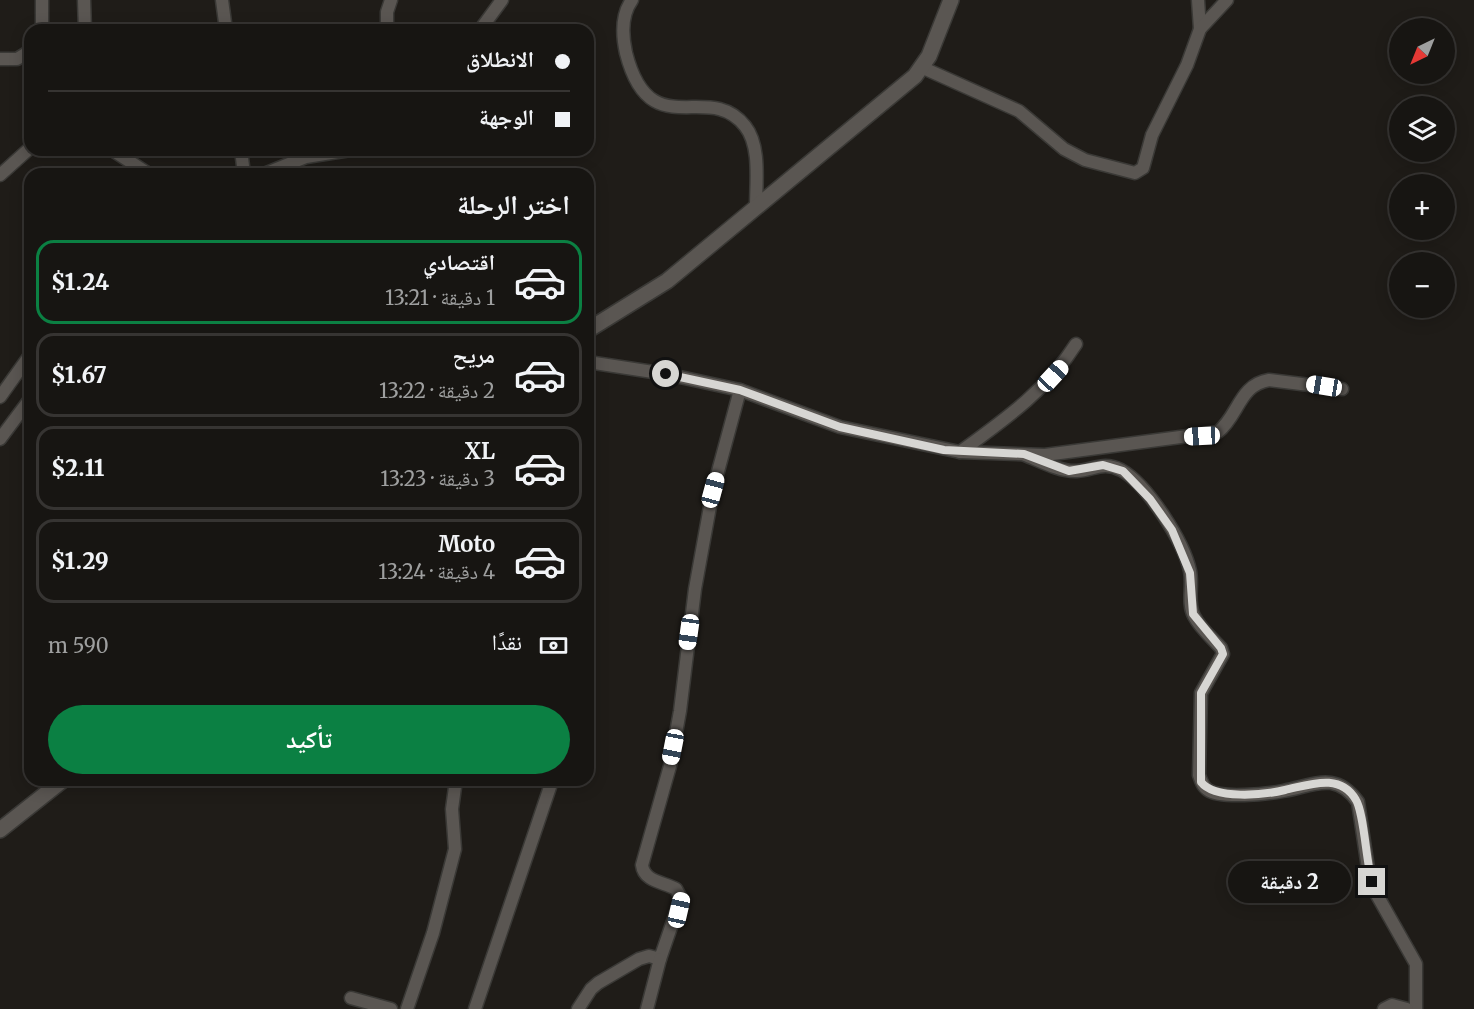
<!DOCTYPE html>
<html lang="ar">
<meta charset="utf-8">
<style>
body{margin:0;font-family:Merriweather,"Noto Naskh Arabic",serif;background:#242220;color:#f1f3f6;direction:rtl;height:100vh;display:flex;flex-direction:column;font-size:22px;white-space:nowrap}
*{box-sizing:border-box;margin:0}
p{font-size:20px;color:#9e9f9f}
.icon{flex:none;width:33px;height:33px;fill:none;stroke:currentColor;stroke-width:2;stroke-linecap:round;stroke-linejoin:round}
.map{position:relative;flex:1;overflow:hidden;direction:ltr}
.sheet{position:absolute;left:24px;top:168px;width:570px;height:618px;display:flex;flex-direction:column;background:#171512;border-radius:18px;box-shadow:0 3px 15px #0003,0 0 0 2px #363432;direction:rtl}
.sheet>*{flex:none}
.hud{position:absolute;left:24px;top:24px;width:570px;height:132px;border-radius:18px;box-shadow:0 3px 15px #0003,0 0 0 2px #363432;direction:rtl;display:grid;align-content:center;height:132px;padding:0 24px;background:#171512}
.needle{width:39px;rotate:223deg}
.tools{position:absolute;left:1389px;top:18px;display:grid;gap:12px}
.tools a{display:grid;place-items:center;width:66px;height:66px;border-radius:50%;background:#171512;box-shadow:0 3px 15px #0003,0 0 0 2px #363432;font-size:30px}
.end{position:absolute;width:27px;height:27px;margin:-14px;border:8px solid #d7d6d3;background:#111;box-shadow:0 0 0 3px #111}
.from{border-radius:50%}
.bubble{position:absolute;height:42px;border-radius:21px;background:#171512;box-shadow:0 3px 15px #0003,0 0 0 2px #363432;font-size:20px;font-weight:800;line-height:42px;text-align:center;direction:rtl}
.car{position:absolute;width:18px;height:36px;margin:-18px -9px;border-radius:8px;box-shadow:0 0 4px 2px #0007;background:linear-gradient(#fff 24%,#345 0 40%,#fff 0 76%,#345 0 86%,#fff 0)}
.hud b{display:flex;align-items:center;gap:21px;height:57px;font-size:22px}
.hud b+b{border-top:2px solid #363432}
.hud i{width:15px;height:15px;background:#f1f3f6}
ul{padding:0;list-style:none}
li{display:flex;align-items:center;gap:18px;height:84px;margin:0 12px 9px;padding:0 12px;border:3px solid #363432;border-radius:18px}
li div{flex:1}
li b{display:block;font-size:22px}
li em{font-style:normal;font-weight:800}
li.on{border-color:#0b8043}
li>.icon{width:54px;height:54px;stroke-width:1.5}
h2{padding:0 24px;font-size:27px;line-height:72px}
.pay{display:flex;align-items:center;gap:15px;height:66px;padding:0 24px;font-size:22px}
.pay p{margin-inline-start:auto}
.primary-button{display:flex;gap:12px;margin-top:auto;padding:12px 24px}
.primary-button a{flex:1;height:69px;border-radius:36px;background:#0b8043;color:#fff;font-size:24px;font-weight:800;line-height:69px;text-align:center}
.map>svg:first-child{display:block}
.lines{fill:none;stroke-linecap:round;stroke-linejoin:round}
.minor-casing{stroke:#3a3936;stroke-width:15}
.tertiary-casing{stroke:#3a3936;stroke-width:18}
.minor{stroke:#5a5652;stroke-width:12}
.tertiary{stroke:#5a5652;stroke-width:15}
.route{stroke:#d7d6d3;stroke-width:8}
</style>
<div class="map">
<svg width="1474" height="1009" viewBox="0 0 1474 1009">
<rect width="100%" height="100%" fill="#1f1c18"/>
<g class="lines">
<g class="minor-casing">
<g id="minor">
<polyline points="42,0 42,30"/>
<polyline points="84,0 85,30"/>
<polyline points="222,0 226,30"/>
<path d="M632,0C621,15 622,35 626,53C650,147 708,79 745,126C761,146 756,182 756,207"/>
<polyline points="1198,0 1200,29"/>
<polyline points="387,30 387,12 391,0"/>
<polyline points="480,30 502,0"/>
<polyline points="0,59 17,59 30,51"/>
<polyline points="921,67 1019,111 1064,149 1085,160 1135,173 1143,168 1152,135 1187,65 1200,29 1227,0"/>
<polyline points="112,150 149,174"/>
<polyline points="241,150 244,174"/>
<polyline points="264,174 306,157 350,150"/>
<polyline points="0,175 30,148"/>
<path d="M588,362L666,374L740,390L840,427L960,452L1045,455L1218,432C1239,415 1239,385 1269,380L1342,389"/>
<polyline points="0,397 30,355"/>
<polyline points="0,439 30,399"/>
<path d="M960,452C1004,420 1047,390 1076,344"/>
<path d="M1025,455C1040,461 1060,472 1077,471C1094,470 1103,461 1121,470C1147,484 1184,542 1190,571C1193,586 1187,603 1194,616C1200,628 1212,638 1221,648L1223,654L1201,693L1199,775C1201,781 1203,787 1208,790C1221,799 1267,794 1283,791C1313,786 1335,770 1358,802L1368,868L1377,895L1416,964V1009"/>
<polyline points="351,998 391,1009"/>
<polyline points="407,1009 433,933 455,849 452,809 456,780"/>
<polyline points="475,1009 550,787 547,780"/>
<path d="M578,1009L591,989L598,983L639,959L649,956L660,959L681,898L676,889C664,882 644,882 642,865L670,766L680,711L695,589L713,490L740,390"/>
<polyline points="647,1009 660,959"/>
<polyline points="1384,1009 1392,1005 1407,1009"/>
</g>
</g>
<g class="tertiary-casing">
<g id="tertiary">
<polyline points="588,330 667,281 915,76 929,56 951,0"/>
<polyline points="0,830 63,780"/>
</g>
</g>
<use href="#minor" class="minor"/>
<use href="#tertiary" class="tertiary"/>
</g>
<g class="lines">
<path class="route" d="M666,374L740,390L840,427L944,450L1024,454L1069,471L1103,465L1123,471L1150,499L1172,530L1190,573L1193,614L1221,648L1223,654L1201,693V782C1215,800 1264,795 1285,790C1309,785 1340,772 1356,800C1364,813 1366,861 1372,882"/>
</g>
</svg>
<div class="tools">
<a><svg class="needle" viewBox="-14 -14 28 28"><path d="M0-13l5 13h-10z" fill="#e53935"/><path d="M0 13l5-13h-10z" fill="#9e9f9f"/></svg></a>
<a><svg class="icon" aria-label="layers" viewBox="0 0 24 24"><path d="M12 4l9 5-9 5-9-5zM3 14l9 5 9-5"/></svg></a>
<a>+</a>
<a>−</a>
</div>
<i class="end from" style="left:666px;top:374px"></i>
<i class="end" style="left:1372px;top:882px"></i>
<div class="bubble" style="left:1228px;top:861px;width:123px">2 دقيقة</div>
<i class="car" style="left:1053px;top:376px;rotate:43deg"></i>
<i class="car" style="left:1324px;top:386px;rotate:279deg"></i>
<i class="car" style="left:1202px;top:436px;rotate:267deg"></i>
<i class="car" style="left:713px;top:490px;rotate:15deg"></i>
<i class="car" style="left:689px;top:632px;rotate:188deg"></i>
<i class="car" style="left:673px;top:747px;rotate:191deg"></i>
<i class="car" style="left:679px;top:910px;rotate:13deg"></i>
<div class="hud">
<b><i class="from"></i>الانطلاق</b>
<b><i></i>الوجهة</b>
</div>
<section class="sheet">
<h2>اختر الرحلة</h2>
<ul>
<li class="on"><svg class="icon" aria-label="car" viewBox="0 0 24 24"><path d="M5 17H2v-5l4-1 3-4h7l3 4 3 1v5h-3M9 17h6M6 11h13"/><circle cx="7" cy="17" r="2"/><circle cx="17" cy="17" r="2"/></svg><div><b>اقتصادي</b><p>1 دقيقة · 13:21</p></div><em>$1.24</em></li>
<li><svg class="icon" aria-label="car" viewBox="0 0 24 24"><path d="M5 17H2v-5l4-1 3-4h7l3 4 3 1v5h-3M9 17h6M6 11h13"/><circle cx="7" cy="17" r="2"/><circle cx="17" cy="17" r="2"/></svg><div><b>مريح</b><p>2 دقيقة · 13:22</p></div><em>$1.67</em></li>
<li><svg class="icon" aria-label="car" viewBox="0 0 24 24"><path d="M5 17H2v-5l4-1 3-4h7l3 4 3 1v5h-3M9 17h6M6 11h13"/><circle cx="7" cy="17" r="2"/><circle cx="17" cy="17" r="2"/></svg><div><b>XL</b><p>3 دقيقة · 13:23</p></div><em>$2.11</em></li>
<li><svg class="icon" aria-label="car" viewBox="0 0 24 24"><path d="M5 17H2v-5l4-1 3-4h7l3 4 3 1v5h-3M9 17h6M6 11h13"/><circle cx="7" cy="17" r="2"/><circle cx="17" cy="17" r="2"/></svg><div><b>Moto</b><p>4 دقيقة · 13:24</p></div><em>$1.29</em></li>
</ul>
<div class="pay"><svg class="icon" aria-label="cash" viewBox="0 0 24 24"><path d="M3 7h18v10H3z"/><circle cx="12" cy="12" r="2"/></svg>نقدًا<p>590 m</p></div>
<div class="primary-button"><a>تأكيد</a></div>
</section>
</div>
